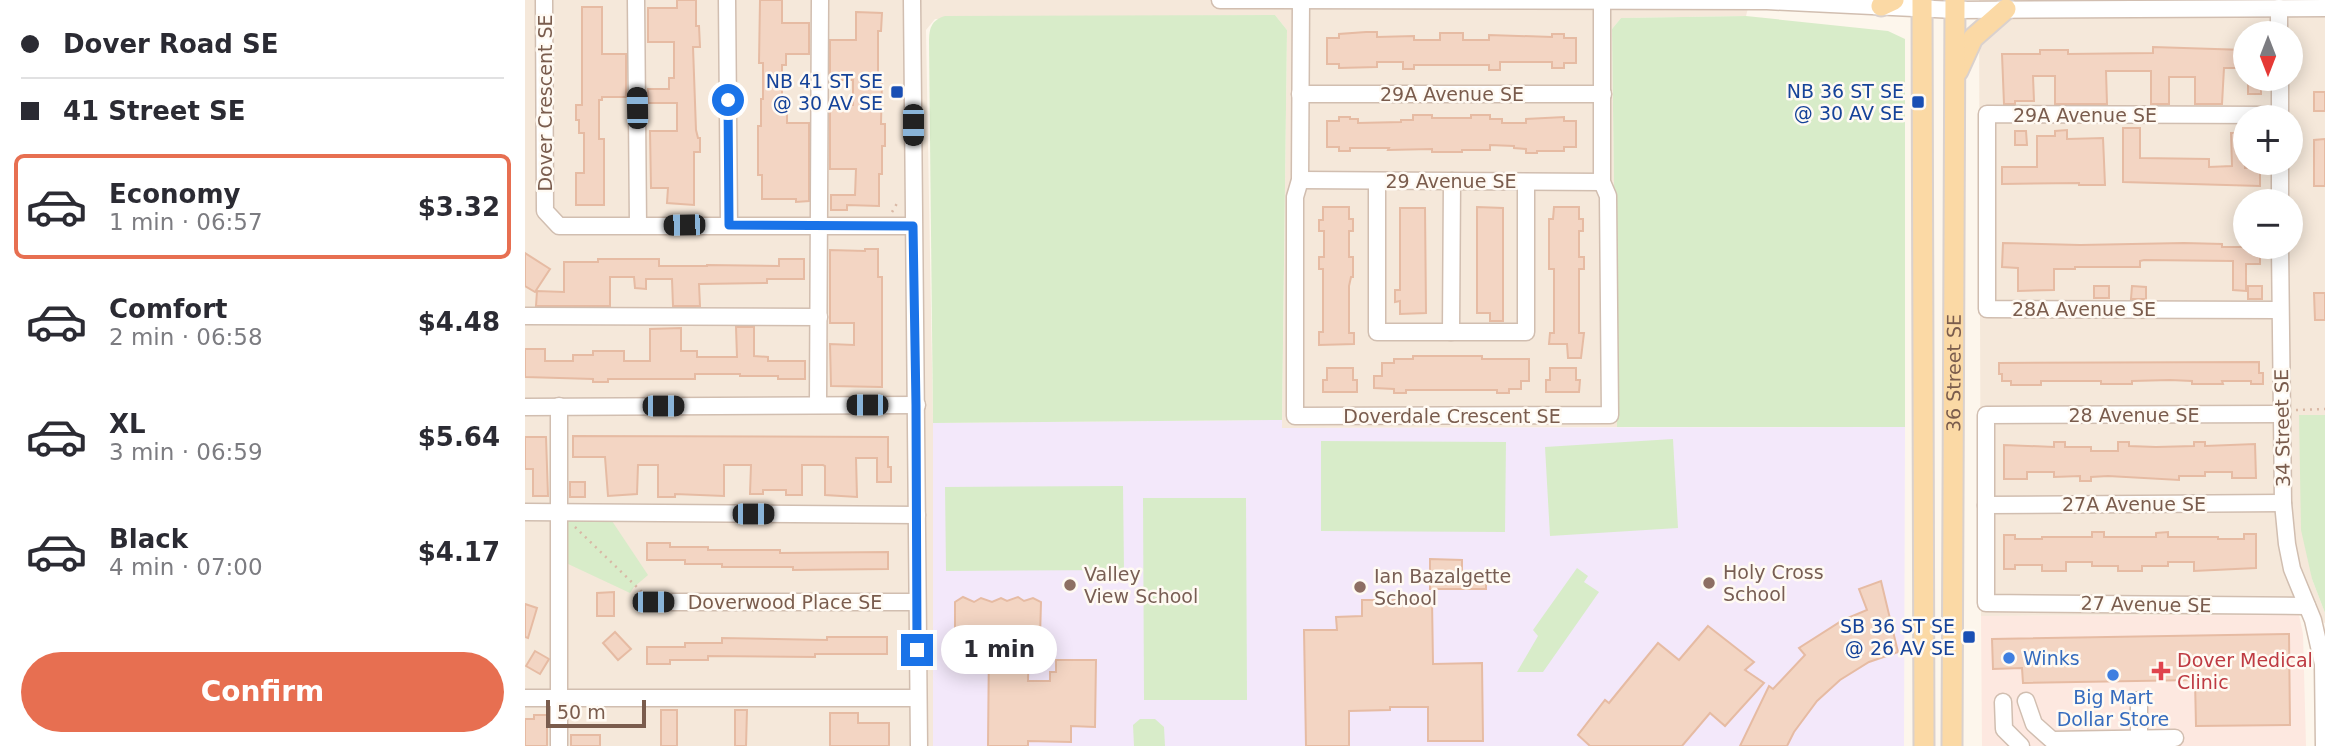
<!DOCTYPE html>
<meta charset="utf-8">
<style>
body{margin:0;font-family:"DejaVu Sans",sans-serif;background:#f2f2f3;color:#2b2b33;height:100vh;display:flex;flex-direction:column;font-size:26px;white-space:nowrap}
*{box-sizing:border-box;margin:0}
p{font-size:23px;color:#7c7c81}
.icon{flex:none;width:38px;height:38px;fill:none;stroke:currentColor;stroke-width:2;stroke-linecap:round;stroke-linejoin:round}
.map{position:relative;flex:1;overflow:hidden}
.panel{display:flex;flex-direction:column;background:#fff;width:525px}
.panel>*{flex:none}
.hud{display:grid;align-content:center;height:154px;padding:0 21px;background:#fff}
.needle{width:46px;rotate:180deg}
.tools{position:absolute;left:1708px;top:21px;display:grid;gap:14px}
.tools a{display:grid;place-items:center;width:70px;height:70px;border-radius:50%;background:#fff;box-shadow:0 4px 18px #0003;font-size:35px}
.scale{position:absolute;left:21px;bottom:18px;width:100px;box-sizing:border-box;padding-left:7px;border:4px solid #7a5c4d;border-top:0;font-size:19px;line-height:24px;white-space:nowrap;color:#7a5c4d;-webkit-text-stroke:5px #fffaf3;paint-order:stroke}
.end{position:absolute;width:32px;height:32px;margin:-16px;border:9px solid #1a73e8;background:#fff;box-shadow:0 0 0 4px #fff}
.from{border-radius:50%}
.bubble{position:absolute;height:49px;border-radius:24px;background:#fff;box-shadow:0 4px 18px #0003;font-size:23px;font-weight:700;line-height:49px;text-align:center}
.car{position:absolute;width:21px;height:42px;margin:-21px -10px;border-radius:9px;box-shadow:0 0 5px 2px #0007;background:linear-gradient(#222 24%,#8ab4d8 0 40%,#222 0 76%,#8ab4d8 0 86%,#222 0)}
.hud b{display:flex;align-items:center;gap:24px;height:66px;font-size:26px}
.hud b+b{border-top:2px solid #e1e1e2}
.hud i{width:18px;height:18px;background:#2b2b33}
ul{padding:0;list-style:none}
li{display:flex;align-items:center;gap:21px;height:105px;margin:0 14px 10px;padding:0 7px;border:4px solid transparent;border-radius:10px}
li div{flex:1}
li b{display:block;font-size:26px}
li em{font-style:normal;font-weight:700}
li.active{border-color:#e76f51}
li>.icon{width:63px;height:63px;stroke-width:1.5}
.cta{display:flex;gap:14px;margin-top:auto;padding:14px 21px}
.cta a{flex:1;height:80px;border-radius:42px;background:#e76f51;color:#fff;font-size:28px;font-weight:700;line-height:80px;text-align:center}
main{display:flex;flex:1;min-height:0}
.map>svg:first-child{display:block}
.residential{fill:#f5e8da;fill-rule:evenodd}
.commercial{fill:#fde8e0}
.education{fill:#f3e8fa}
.green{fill:#d8ecc9}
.building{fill:#f3d5c3;stroke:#e6bba3;stroke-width:2}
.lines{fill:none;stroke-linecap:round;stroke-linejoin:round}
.minor-casing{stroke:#d1beb0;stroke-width:19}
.major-casing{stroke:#dad1cd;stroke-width:23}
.path{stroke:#d9b8a5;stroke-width:2.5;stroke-dasharray:2 5;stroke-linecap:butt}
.minor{stroke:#fff;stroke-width:16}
.major{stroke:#fbd9a5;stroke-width:19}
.route{stroke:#1a73e8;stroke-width:9}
.transit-dot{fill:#1a4fb4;stroke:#fffaf3;stroke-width:2.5}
.education-dot{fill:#8d6e63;stroke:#fffaf3;stroke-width:2.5}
.shop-dot{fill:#3f7fe0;stroke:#fffaf3;stroke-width:2.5}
.health-dot{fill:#e0444e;stroke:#fffaf3;stroke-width:2.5}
.labels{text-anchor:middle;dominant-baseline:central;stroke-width:5;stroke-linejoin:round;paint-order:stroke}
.transit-label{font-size:19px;fill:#164399;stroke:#fffaf3;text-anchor:end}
.street-label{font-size:19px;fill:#7a5c4d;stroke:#fffaf3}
.education-label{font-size:19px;fill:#785e54;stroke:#fffaf3;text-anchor:start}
.shop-label{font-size:19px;fill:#366cbe;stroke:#fffaf3;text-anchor:start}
.health-label{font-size:19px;fill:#be3a42;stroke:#fffaf3;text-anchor:start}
</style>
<main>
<section class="panel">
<div class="hud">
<b><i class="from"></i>Dover Road SE</b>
<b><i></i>41 Street SE</b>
</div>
<ul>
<li class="active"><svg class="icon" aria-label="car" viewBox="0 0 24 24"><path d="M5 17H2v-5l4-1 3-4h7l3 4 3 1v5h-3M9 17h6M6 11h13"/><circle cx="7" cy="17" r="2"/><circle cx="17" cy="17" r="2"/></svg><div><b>Economy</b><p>1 min · 06:57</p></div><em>$3.32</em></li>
<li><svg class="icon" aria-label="car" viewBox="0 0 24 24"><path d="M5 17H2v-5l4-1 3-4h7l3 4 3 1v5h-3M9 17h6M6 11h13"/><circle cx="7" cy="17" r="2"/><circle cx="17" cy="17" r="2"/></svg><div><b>Comfort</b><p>2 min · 06:58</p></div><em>$4.48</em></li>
<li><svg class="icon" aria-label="car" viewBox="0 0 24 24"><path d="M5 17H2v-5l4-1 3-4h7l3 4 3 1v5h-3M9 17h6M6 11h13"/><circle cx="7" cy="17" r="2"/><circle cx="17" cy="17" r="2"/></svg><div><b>XL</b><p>3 min · 06:59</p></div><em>$5.64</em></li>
<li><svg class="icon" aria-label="car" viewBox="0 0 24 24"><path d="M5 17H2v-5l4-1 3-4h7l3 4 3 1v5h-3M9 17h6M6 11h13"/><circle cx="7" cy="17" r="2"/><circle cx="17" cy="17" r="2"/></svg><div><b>Black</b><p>4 min · 07:00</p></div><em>$4.17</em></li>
</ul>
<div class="cta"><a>Confirm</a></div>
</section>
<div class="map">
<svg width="1800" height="746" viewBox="0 0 1800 746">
<rect width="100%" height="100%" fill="#fdf6ec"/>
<g class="residential">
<polygon points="0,0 1225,0 1221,16 1096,18 1087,29 1092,427 757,428 762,30 750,15 410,19 401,30 408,423 408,746 0,746"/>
<path d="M1454,0H1800V415H1774L1787,579L1800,613V623L1773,615L1456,616ZM1720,33H1766V79H1720ZM1720,117H1766V163H1720ZM1720,201H1766V247H1720Z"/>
</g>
<polygon class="commercial" points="1774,615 1778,634 1781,746 1457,746 1456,616"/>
<polygon class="education" points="757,420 757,428 1380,427 1379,746 408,746 408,423"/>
<g class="green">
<path d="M750,15L762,30L757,420L408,423L404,42C404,29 406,20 420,16Z"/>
<polygon points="1221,16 1363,31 1380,39 1380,427 1092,427 1087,29 1096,18"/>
<polygon points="1774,415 1800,415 1800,613 1787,579 1776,530"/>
<polygon points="1148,439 1153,528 1025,536 1020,447"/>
<polygon points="796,441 981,442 980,532 796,531"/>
<polygon points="598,486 599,570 421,571 420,487"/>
<polygon points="618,498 721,498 722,700 619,700"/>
<polygon points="40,514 83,515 123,575 109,587 105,593 41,563"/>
<polygon points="1052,568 1063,576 1059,582 1074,592 1018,672 992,672 1013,636 1008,630"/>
<polygon points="615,719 630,719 639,727 640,746 609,746 608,725"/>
</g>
<g class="building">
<polygon points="152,0 171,0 171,26 174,26 175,47 168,47 171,130 173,138 175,138 175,152 169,152 169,205 142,203 143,188 126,188 125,131 152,131 152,103 123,103 123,89 144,89 144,78 149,78 149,42 123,42 123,8 152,8"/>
<polygon points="235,0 257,0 257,23 284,23 284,54 261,54 261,65 257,65 257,98 262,98 262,123 284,123 284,201 271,202 271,199 237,199 237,175 233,175 233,126 236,126 236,99 238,99 238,63 234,63"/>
<polygon points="57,7 77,7 77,54 101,54 101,97 77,97 77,100 74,100 74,139 79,139 79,205 51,205 51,173 59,173 59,133 54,133 54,120 51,120 51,105 57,105"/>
<polygon points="331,12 357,13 356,31 353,31 353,70 354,80 357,80 356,124 360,124 360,146 357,146 357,174 354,174 354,206 322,205 322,210 306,210 306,195 330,195 331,169 305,169 305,105 328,105 328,80 305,80 305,40 331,40"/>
<polygon points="841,32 852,32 852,37 889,36 889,40 915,40 915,33 938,33 938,40 964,40 964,35 1027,37 1027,34 1039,34 1039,38 1051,38 1051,63 1039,63 1039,68 1027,68 1027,62 975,62 975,70 964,70 964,65 889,65 889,69 878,69 878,62 852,62 852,67 814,68 814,64 802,64 802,38 814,38 814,34"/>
<polygon points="1628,47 1720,50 1720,68 1699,68 1697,104 1670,104 1670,77 1644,77 1644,104 1626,104 1626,71 1581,71 1582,104 1530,104 1530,76 1508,76 1509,101 1490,101 1490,104 1479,104 1477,54 1515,54 1515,50 1543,50 1543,54 1628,53"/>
<rect x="1723" y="80" width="13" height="14"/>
<rect x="1789" y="92" width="11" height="19"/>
<polygon points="888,115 907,115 907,118 946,118 946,115 965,115 965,119 977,119 977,123 1001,123 1001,119 1039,117 1039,121 1051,121 1051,147 1039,147 1039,151 1012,151 1012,153 1001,153 1001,149 989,148 989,146 965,145 965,150 937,150 937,152 907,152 907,149 863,150 864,148 825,148 825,151 814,151 814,147 802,147 802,121 814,121 814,117 825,117 825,119 833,119 833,123 876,122 876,120 888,120"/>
<polygon points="1598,128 1615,128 1615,158 1684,159 1684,167 1707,166 1706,133 1720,133 1720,168 1735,168 1735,186 1598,182"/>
<polygon points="1542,130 1542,139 1578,138 1580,185 1554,185 1554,183 1477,184 1477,167 1512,167 1512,136 1530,136 1530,131"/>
<polygon points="1490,131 1501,131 1502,145 1490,145"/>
<polygon points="1800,139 1800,186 1789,186 1789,140"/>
<polygon points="798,207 824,207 824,219 828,219 828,231 824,231 824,257 828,257 828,277 826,277 824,286 824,333 829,333 829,344 794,345 794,332 798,332 798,269 794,269 794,257 799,257 799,231 794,231 794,220 798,220"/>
<polygon points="952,207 978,208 978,321 965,321 965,313 952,313"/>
<polygon points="1029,207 1054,207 1054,219 1058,219 1058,231 1054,231 1054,257 1059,257 1059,269 1054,269 1054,333 1059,333 1056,358 1043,358 1042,344 1024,344 1025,333 1029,333 1029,269 1024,269 1024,219 1028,219"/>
<polygon points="875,208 900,208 901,313 875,314 875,301 870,302 870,290 875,290"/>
<polygon points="1478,243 1555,245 1659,243 1697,244 1697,247 1735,247 1735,264 1721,264 1721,291 1708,290 1708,261 1619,260 1615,261 1615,267 1550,267 1550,269 1529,269 1529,290 1493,291 1493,268 1477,267"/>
<polygon points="340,249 353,249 353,277 357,277 357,387 306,386 305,344 329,345 329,323 305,323 305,250 340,251"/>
<polygon points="0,253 25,269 10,292 0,286"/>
<polygon points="73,259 134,259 134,266 182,266 182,265 254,266 254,259 279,259 279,279 242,279 242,283 174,284 175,306 148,306 147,279 121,279 121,289 110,288 109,277 85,277 85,306 11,306 12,291 39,292 39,262 73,262"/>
<rect x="1569" y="286" width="15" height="12"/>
<polygon points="1607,286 1621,287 1621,299 1606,299"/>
<rect x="1723" y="286" width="14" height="13"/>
<polygon points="1789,293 1800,293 1800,320 1790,320"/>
<polygon points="211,327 229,327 229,356 243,357 243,361 280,361 280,379 253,379 253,376 215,376 215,374 170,374 170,379 83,379 83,382 68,382 68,379 0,377 0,349 20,349 20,361 48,361 48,355 68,355 68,351 99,351 99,361 125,361 125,329 156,328 156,351 172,351 172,357 212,357"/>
<polygon points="888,356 957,356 957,359 1004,359 1004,381 996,381 996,389 984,389 984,393 972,393 972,390 881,390 881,393 869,393 869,389 849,388 849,376 857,376 857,363 869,363 869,359 888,359"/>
<polygon points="1734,362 1734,373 1738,373 1738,384 1726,384 1726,381 1697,381 1698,384 1667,384 1667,381 1645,380 1607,381 1607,384 1576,384 1576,381 1516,381 1516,385 1486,385 1486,381 1477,381 1477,374 1474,374 1474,363"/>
<polygon points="802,368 828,368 828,380 832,380 832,392 798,392 798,380 802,380"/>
<polygon points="1025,368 1051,368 1051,380 1055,380 1054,392 1021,392 1021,380 1025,380"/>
<polygon points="48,436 363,437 363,467 366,467 366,482 352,482 352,458 331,458 332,497 300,495 300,466 298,465 277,465 277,495 261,495 261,490 238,490 238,494 225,494 226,465 199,465 199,496 150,494 150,497 133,497 133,465 113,465 112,494 83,496 80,457 48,457"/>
<polygon points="0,437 21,437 23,496 8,496 8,469 0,469"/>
<polygon points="1529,442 1540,442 1540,447 1566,447 1566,451 1593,451 1593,442 1604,442 1604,446 1631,447 1669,446 1669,442 1680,442 1680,446 1730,444 1731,478 1707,478 1707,472 1680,472 1680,476 1654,476 1654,480 1583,476 1566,477 1566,481 1555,481 1555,476 1529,477 1529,472 1502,472 1502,479 1479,479 1479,445 1529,447"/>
<rect x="45" y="482" width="15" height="15"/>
<polygon points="1567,532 1579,532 1579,537 1631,537 1631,533 1643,532 1643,537 1693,537 1693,539 1719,539 1719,534 1731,534 1731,568 1669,571 1669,562 1643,562 1643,566 1617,566 1617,571 1593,571 1593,566 1567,566 1567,562 1541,562 1541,571 1517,571 1517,565 1490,565 1490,569 1479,569 1479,535 1490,535 1490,539 1517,539 1517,537 1567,537"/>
<polygon points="122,543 145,543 145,547 183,547 183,550 255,550 255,553 363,552 363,569 268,570 268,567 197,567 197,564 160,564 160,560 122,560"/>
<polygon points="905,559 937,560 937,574 961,574 961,589 905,589"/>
<polygon points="1356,581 1373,652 1344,662 1315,680 1292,701 1269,732 1262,746 1215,746 1244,686 1248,689 1280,655 1274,648 1318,620 1342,610 1334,589"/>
<polygon points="89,592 89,616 72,616 72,593"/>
<polygon points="438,597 449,602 456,598 467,602 476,598 482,601 493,597 499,601 508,598 516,602 515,637 504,637 503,681 525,681 525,672 531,672 531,660 571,660 570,727 546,726 546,742 503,741 503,746 463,746 464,644 430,644 430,602"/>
<polygon points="837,600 907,600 908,664 957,663 958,741 903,741 903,707 865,707 865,710 824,711 824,746 781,746 779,630 812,630 811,617 837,616"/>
<polygon points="0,604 12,608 3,638 0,637"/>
<polygon points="1183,626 1229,662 1220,670 1239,683 1200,726 1185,713 1157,746 1065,746 1053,735 1080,700 1084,703 1133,643 1154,660"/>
<polygon points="90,632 106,649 93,660 78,643"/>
<polygon points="1764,634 1765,725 1671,726 1670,680 1498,683 1497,668 1468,669 1467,639"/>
<polygon points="302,637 362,637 362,654 290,654 290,657 183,656 183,660 145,660 145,664 122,664 122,647 160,647 160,643 197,643 197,638 302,640"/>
<polygon points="10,651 24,659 15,674 1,666"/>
<rect x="136" y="710" width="16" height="36"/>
<polygon points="210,710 222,710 221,746 210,746"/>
<polygon points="305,713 333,713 333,723 364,723 364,746 305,746"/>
<polygon points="9,715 22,715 22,746 0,746 0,719 9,719"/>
<rect x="46" y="735" width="29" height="11"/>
</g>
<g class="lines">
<g class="minor-casing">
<g id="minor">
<polyline points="19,0 20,211 34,226 388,226"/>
<polyline points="111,0 113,225"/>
<polyline points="202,0 204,225"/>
<polyline points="387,0 394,746"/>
<polyline points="695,0 1242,1 1430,10 1800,8"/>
<polyline points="776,0 775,180 770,197 770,416 1085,415 1083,196 1077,182 1077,1"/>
<polyline points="1754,8 1754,33"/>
<polyline points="1755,79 1755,117"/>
<polyline points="775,94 1078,94"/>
<polyline points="1755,115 1462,114 1462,309 1755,310"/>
<polyline points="1755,163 1755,201"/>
<polyline points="775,180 1077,182"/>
<polyline points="852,181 852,332 1001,332 1001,182"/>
<polyline points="1755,247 1758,503 1762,544 1767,569 1788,620 1798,664 1799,746"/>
<polyline points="0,316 294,317"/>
<polyline points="926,332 927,181"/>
<polyline points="293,405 295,0"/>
<polyline points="0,407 392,405"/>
<polyline points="1757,414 1461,415 1461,603 1782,606"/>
<polyline points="1461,505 1758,503"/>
<polyline points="0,512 392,515"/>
<polyline points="128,602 391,602"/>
<polyline points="0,698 393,698"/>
<polyline points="1501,701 1509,724 1527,740 1650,738"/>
<polyline points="1478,702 1479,729 1496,746"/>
<polyline points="34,746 34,406"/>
<polyline points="1614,746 1614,700"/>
</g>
</g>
<g class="major-casing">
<g id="major">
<polyline points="1397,0 1399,746"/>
<polyline points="1356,6 1369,0"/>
<polyline points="1433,71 1448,38 1481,9"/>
<path id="s1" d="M1427,746L1430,0"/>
</g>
</g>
<g class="path">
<polyline points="367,212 374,200"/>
<polyline points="1771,410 1800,409"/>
<polyline points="50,527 118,593"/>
</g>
<use href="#minor" class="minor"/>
<use href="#major" class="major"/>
</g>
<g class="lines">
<polyline class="route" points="203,100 204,225 388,226 391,405 392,650"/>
</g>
<g class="transit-dot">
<rect x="365" y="85" width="14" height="14" rx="3.5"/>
<rect x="1386" y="95" width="14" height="14" rx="3.5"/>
<rect x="1437" y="630" width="14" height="14" rx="3.5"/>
</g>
<g class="education-dot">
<circle cx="1184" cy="583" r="7"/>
<circle cx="545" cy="585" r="7"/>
<circle cx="835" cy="587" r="7"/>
</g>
<g class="shop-dot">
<circle cx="1484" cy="658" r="7"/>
<circle cx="1588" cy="675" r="7"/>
</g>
<path class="health-dot" d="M1632.5 660.5h7v7h7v7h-7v7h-7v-7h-7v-7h7z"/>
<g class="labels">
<g class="transit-label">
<text x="358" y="81">NB 41 ST SE<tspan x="358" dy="22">@ 30 AV SE</tspan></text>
<text x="1379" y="91">NB 36 ST SE<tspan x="1379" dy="22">@ 30 AV SE</tspan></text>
<text x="1430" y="626">SB 36 ST SE<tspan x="1430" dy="22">@ 26 AV SE</tspan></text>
</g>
<g class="street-label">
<text x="927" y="94">29A Avenue SE</text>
<text transform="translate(20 103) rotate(-90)">Dover Crescent SE</text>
<text x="1560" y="115">29A Avenue SE</text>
<text x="926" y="181">29 Avenue SE</text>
<text x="1559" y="309">28A Avenue SE</text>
<text stroke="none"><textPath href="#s1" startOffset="373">36 Street SE</textPath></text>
<text x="1609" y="415">28 Avenue SE</text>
<text x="927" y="416">Doverdale Crescent SE</text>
<text transform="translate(1757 428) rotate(-91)">34 Street SE</text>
<text x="1609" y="504">27A Avenue SE</text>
<text x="260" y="602">Doverwood Place SE</text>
<text transform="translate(1621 604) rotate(1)">27 Avenue SE</text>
</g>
<g class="education-label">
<text x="1198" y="572">Holy Cross<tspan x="1198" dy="22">School</tspan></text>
<text x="559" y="574">Valley<tspan x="559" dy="22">View School</tspan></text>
<text x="849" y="576">Ian Bazalgette<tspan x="849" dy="22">School</tspan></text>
</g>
<g class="shop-label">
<text x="1498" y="658">Winks</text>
<text x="1588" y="697" text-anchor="middle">Big Mart<tspan x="1588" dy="22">Dollar Store</tspan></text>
</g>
<g class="health-label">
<text x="1652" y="660">Dover Medical<tspan x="1652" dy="22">Clinic</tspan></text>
</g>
</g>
</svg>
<div class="tools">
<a><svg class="needle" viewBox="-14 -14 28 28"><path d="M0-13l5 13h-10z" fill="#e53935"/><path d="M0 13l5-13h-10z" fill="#7c7c81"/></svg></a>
<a>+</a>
<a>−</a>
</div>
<div class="scale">50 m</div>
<i class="end from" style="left:203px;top:100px"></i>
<i class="end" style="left:392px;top:650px"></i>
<div class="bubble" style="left:416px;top:625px;width:116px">1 min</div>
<i class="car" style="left:112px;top:108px;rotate:359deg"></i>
<i class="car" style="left:388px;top:125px;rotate:180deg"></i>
<i class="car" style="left:159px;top:225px;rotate:269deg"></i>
<i class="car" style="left:342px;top:405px;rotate:270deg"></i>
<i class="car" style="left:138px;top:406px;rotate:90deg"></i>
<i class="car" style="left:228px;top:514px;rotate:90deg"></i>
<i class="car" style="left:128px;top:602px;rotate:90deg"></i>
</div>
</main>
